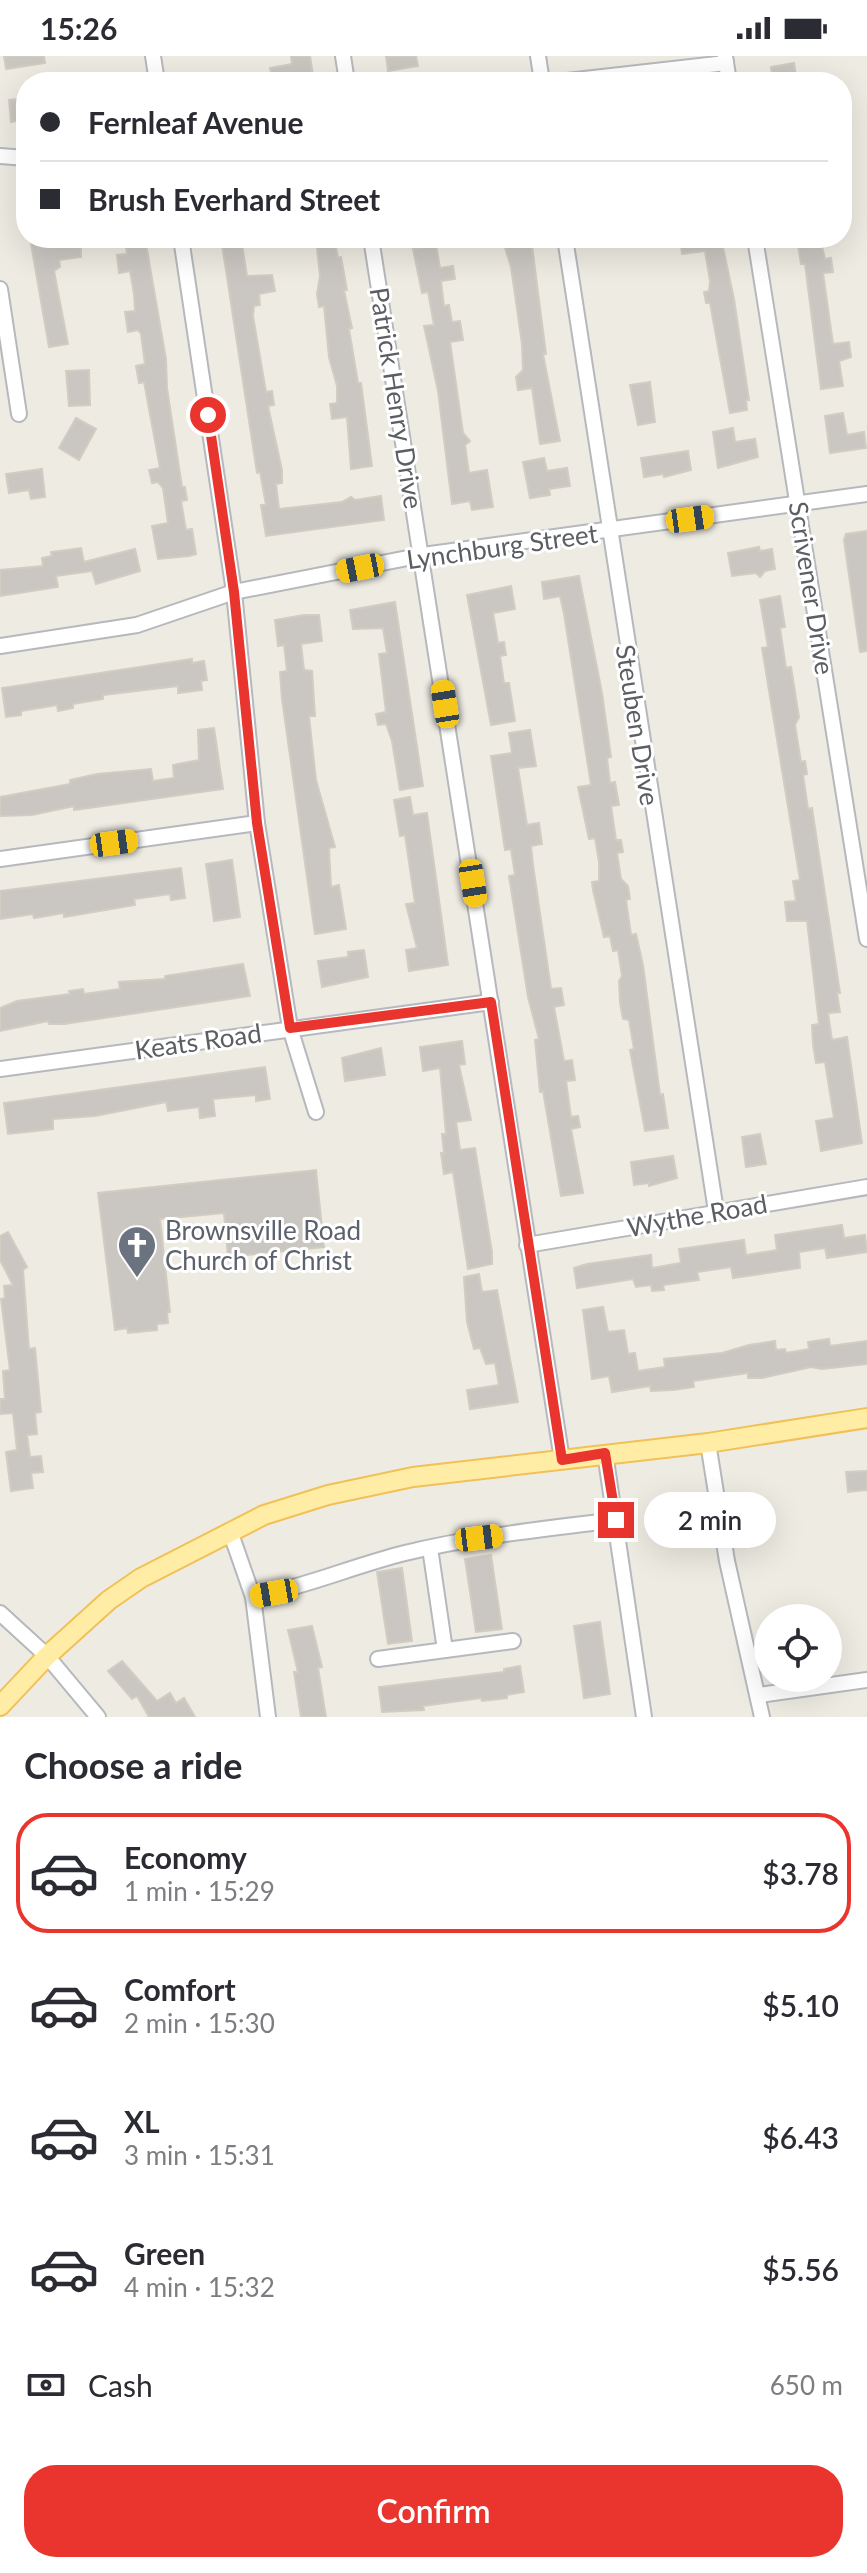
<!DOCTYPE html>
<meta charset="utf-8">
<style>
body{margin:0;font-family:Lato,sans-serif;background:#f7f7f7;color:#2b2b33;height:100vh;display:flex;flex-direction:column;font-size:30px;white-space:nowrap}
*{box-sizing:border-box;margin:0}
p{font-size:26px;color:#7c7c81}
.icon{flex:none;width:44px;height:44px;fill:none;stroke:currentColor;stroke-width:2;stroke-linecap:round;stroke-linejoin:round}
.map{position:relative;height:1661px;overflow:hidden}
.details{display:flex;flex-direction:column;background:#fff;flex:1}
.details>*{flex:none}
.banner{position:absolute;left:16px;top:16px;width:836px;height:176px;border-radius:32px;box-shadow:0 8px 32px #0002;display:grid;align-content:center;height:176px;padding:0 24px;background:#fff}
.tools{position:absolute;left:754px;top:1548px;display:grid;gap:16px}
.tools a{display:grid;place-items:center;width:88px;height:88px;border-radius:50%;background:#fff;box-shadow:0 8px 32px #0002;font-size:40px}
.end{position:absolute;width:36px;height:36px;margin:-18px;border:10px solid #e9352d;background:#fff;box-shadow:0 0 0 4px #fff}
.from{border-radius:50%}
.bubble{position:absolute;height:56px;border-radius:28px;background:#fff;box-shadow:0 8px 32px #0002;font-size:26px;font-weight:600;line-height:56px;text-align:center}
.car{position:absolute;width:24px;height:48px;margin:-24px -12px;border-radius:10px;box-shadow:0 0 6px 2px #0007;background:linear-gradient(#f5c518 24%,#345 0 40%,#f5c518 0 76%,#345 0 86%,#f5c518 0)}
.banner b{display:flex;align-items:center;gap:28px;height:76px;font-size:30px}
.banner b+b{border-top:2px solid #e1e1e2}
.banner i{width:20px;height:20px;background:#2b2b33}
ul{padding:0;list-style:none}
li{display:flex;align-items:center;gap:24px;height:120px;margin:0 16px 12px;padding:0 8px;border:4px solid transparent;border-radius:32px}
li div{flex:1}
li b{display:block;font-size:30px}
li em{font-style:normal;font-weight:600}
li.on{border-color:#e9352d}
li>.icon{width:72px;height:72px;stroke-width:1.5}
h2{padding:0 24px;font-size:36px;line-height:96px}
.pay{display:flex;align-items:center;gap:20px;height:88px;padding:0 24px;font-size:30px}
.pay p{margin-inline-start:auto}
.button{display:flex;gap:16px;margin-top:auto;padding:16px 24px}
.button a{flex:1;height:92px;border-radius:32px;background:#e9352d;color:#fff;font-size:32px;font-weight:600;line-height:92px;text-align:center}
.status{display:flex;justify-content:space-between;align-items:center;height:56px;padding:0 40px;background:#fff;direction:ltr}
.status svg{height:22px;fill:currentColor}
.map>svg:first-child{display:block}
.building{fill:#cac7c2;stroke:#d2ccc1;stroke-width:2}
.lines{fill:none;stroke-linecap:round;stroke-linejoin:round}
.minor-casing{stroke:#b5b9bd;stroke-width:18}
.major-casing{stroke:#f1c158;stroke-width:22}
.minor{stroke:#fff;stroke-width:14}
.major{stroke:#ffeda6;stroke-width:18}
.route{stroke:#e9352d;stroke-width:10}
.labels{text-anchor:middle;dominant-baseline:central;stroke-width:6;stroke-linejoin:round;paint-order:stroke}
.street-label{font-size:26px;fill:#5b5f63;stroke:#fff}
.worship-label{font-size:26px;fill:#5b616d;stroke:#fff;text-anchor:start}
</style>
<div class="status"><b>15:26</b><svg viewBox="0 0 49 12"><path d="M0 12V9h3v3zM5 12V6h3v6zM10 12V3h3v9zM15 12V0h3v12zM26 1h20v11H26zM47 4h2v5h-2z"/></svg></div>
<div class="map">
<svg width="867" height="1661" viewBox="0 0 867 1661">
<rect width="100%" height="100%" fill="#eeebe2"/>
<g class="building">
<polygon points="4,0 44,0 45,7 6,13"/>
<polygon points="291,0 310,0 314,26 273,26 270,12 292,8"/>
<polygon points="386,0 416,0 418,10 388,15"/>
<polygon points="794,7 797,26 773,26 771,11"/>
<polygon points="26,42 26,63 11,66 9,44"/>
<polygon points="30,182 81,182 81,201 59,204 60,211 54,215 68,288 49,291"/>
<polygon points="125,182 145,182 166,303 167,332 182,431 185,431 187,444 181,445 186,474 192,473 196,498 189,500 158,503 152,470 168,467 163,432 158,426 152,427 149,414 160,412 144,326 139,327 136,310 145,308 141,278 138,274 128,276 125,256 135,255 134,238 130,215 119,217 117,199 127,198"/>
<polygon points="221,182 241,182 247,220 272,219 275,235 259,238 260,249 254,250 253,260 266,336 272,335 274,349 268,350 282,414 282,427 276,428 279,453 342,446 351,441 355,444 381,440 384,464 266,480 261,449 266,449 260,416 257,417"/>
<polygon points="316,182 334,182 338,202 341,201 347,234 344,234 352,272 349,273 358,327 361,327 372,410 351,413 347,361 332,363 330,348 337,347 337,330 329,301 324,250 319,251 317,238 320,220"/>
<polygon points="502,182 531,182 546,298 543,298 560,385 540,388 532,332 518,334 516,321 523,314 522,288 511,211"/>
<polygon points="680,182 721,182 734,243 749,344 746,344 747,354 730,357 710,247 706,247 704,236 709,235 710,225 705,195 682,198"/>
<polygon points="797,182 820,182 825,203 831,202 833,216 823,217 833,288 849,286 851,301 839,305 843,330 821,333 805,208 801,208"/>
<polygon points="436,189 440,212 453,210 455,223 441,225 444,250 449,249 452,266 460,265 463,284 450,286 463,377 470,385 465,389 469,417 487,414 493,451 472,454 470,445 452,448 438,335 424,270 434,269 428,236 422,237 413,193"/>
<polygon points="89,314 90,349 69,350 66,315"/>
<polygon points="650,326 655,366 638,369 630,329"/>
<polygon points="843,357 847,379 864,376 866,392 830,397 825,360"/>
<polygon points="76,362 96,373 79,404 59,392"/>
<polygon points="733,372 735,386 755,383 758,401 718,412 713,376"/>
<polygon points="688,395 691,414 664,421 663,418 644,421 641,402"/>
<polygon points="544,402 547,415 567,412 570,430 549,433 550,439 530,442 523,406"/>
<polygon points="42,413 45,441 31,443 29,434 9,437 6,418"/>
<polygon points="867,475 867,595 860,596 844,484 846,478"/>
<polygon points="759,491 760,495 772,493 775,513 765,515 760,521 756,517 732,520 728,497"/>
<polygon points="81,492 84,506 135,493 140,515 96,528 92,515 56,520 58,531 0,540 0,514 43,510 42,502 52,500 51,496"/>
<polygon points="579,520 602,637 611,701 607,702 610,727 615,726 619,749 611,750 616,784 621,784 623,796 617,797 621,823 628,830 630,843 626,844 631,879 636,878 643,909 660,1039 663,1038 668,1072 645,1075 630,994 634,993 629,964 623,963 620,947 619,925 622,920 618,894 613,895 610,880 604,881 593,834 592,826 599,825 599,806 595,782 589,783 578,731 591,729 564,558 560,540 544,543 542,526"/>
<polygon points="511,530 515,553 493,557 498,587 504,586 506,599 500,600 504,627 509,627 515,665 491,669 467,539"/>
<polygon points="780,540 785,571 780,572 786,612 791,611 799,661 795,669 801,706 805,705 807,718 803,719 808,753 812,752 840,937 837,937 840,956 828,957 832,984 847,981 862,1087 821,1095 816,1065 834,1062 825,1006 816,1007 813,988 812,969 819,968 807,865 787,865 785,846 796,845 793,825 800,824 762,592 768,591 760,544"/>
<polygon points="395,546 423,730 400,734 392,685 386,668 378,669 376,658 386,656 379,598 387,597 383,572 353,573 350,554"/>
<polygon points="304,559 319,559 322,585 301,588 304,614 312,615 315,660 309,660 316,724 335,791 329,792 331,831 339,829 346,873 315,878 282,643 280,616 287,615 284,589 278,590 275,564"/>
<polygon points="192,603 192,607 204,605 207,624 201,625 202,634 178,637 178,630 103,639 103,643 73,648 73,652 58,655 57,649 21,655 21,659 6,661 2,632"/>
<polygon points="214,672 223,733 74,754 74,750 32,759 0,760 0,741 70,728 70,724 97,718 151,713 153,725 174,722 173,709 199,704 198,674"/>
<polygon points="530,674 536,710 518,712 527,769 539,767 542,788 531,790 533,809 551,933 561,932 564,949 554,951 564,1005 572,1004 575,1024 566,1025 571,1061 578,1060 580,1071 571,1073 583,1137 561,1140 543,1035 540,1036 535,984 539,983 528,941 509,820 515,819 511,793 505,794 491,700 512,697 509,677"/>
<polygon points="410,741 413,759 427,757 448,909 409,915 406,894 417,892 406,848 415,847 405,779 400,780 394,744"/>
<polygon points="232,804 240,861 214,865 206,808"/>
<polygon points="181,812 185,842 171,844 170,838 134,843 135,849 64,861 64,857 34,862 33,858 0,863 0,835"/>
<polygon points="364,894 368,921 322,931 318,905 348,901 348,896"/>
<polygon points="243,908 250,940 64,968 49,968 48,965 0,975 0,952 17,945 70,938 69,935 83,933 84,938 120,933 119,926 165,923 165,920"/>
<polygon points="462,985 465,1008 459,1009 471,1064 456,1066 460,1094 475,1092 492,1196 492,1208 468,1213 453,1116 444,1118 441,1097 444,1097 442,1078 446,1078 440,1012 423,1015 420,991"/>
<polygon points="381,992 385,1019 345,1025 342,1002"/>
<polygon points="265,1011 270,1043 256,1045 256,1039 213,1043 215,1060 200,1062 199,1051 168,1055 166,1046 95,1060 53,1063 53,1073 8,1078 4,1047"/>
<polygon points="760,1078 766,1108 746,1111 742,1081"/>
<polygon points="673,1100 677,1122 649,1130 649,1127 634,1129 631,1106"/>
<polygon points="316,1114 324,1191 228,1201 224,1157 160,1163 170,1256 167,1256 168,1267 157,1268 157,1274 128,1277 127,1272 115,1274 98,1137"/>
<polygon points="842,1169 844,1182 865,1179 867,1196 827,1202 825,1192 799,1196 800,1212 733,1222 731,1211 697,1216 699,1224 663,1229 664,1234 652,1235 651,1229 636,1231 633,1223 577,1232 574,1212 587,1208 651,1199 652,1212 681,1207 679,1193 744,1184 746,1199 777,1194 775,1179"/>
<polygon points="8,1176 27,1211 23,1214 29,1293 35,1292 41,1356 35,1357 37,1378 27,1379 30,1401 41,1400 43,1416 31,1417 33,1432 11,1435 6,1396 17,1394 13,1357 0,1358 0,1343 5,1343 3,1315 10,1314 1,1243 5,1242 4,1230 13,1229 0,1204 0,1180"/>
<polygon points="479,1218 482,1236 497,1234 518,1346 470,1353 467,1334 499,1329 495,1307 486,1308 480,1292 474,1293 467,1266 464,1221"/>
<polygon points="603,1251 608,1276 624,1274 628,1298 635,1297 638,1315 665,1311 664,1303 722,1297 749,1289 775,1285 776,1294 785,1293 786,1297 809,1293 808,1286 829,1283 830,1290 867,1285 867,1308 822,1313 811,1311 762,1322 748,1322 748,1317 693,1325 694,1331 673,1334 651,1335 650,1330 612,1336 609,1320 592,1323 583,1254"/>
<polygon points="867,1415 867,1434 848,1436 846,1416"/>
<polygon points="491,1499 502,1573 476,1576 465,1503"/>
<polygon points="402,1512 412,1585 388,1588 377,1516"/>
<polygon points="600,1566 610,1638 584,1642 574,1570"/>
<polygon points="312,1570 322,1611 318,1612 326,1661 301,1661 294,1616 298,1616 288,1574"/>
<polygon points="122,1605 157,1645 170,1637 176,1647 184,1642 195,1661 149,1661 137,1640 132,1643 108,1615"/>
<polygon points="520,1610 524,1636 507,1639 507,1642 482,1645 481,1642 423,1650 424,1654 382,1656 379,1631 504,1616 504,1613"/>
</g>
<g class="lines">
<g class="minor-casing">
<g id="minor">
<polyline points="153,0 157,26"/>
<polyline points="343,0 347,26"/>
<polyline points="538,0 542,26"/>
<polyline points="725,0 729,26"/>
<polyline points="558,26 726,7"/>
<polyline points="0,100 26,102"/>
<polyline points="181,182 234,536 257,767 290,972 316,1056"/>
<polyline points="371,182 562,1404"/>
<polyline points="565,182 716,1155"/>
<polyline points="755,182 867,883"/>
<polyline points="0,233 19,358"/>
<polyline points="0,590 137,569 234,536 423,499 867,438"/>
<polyline points="0,803 257,767"/>
<polyline points="0,1013 491,946"/>
<polyline points="527,1189 867,1131"/>
<polyline points="708,1387 727,1505 762,1661"/>
<polyline points="605,1397 644,1661"/>
<polyline points="230,1475 253,1541 268,1661"/>
<polyline points="430,1492 445,1594"/>
<path d="M253,1541C305,1531 353,1510 405,1497C474,1480 545,1473 616,1464"/>
<polyline points="0,1557 47,1600 98,1661"/>
<polyline points="378,1603 513,1585"/>
<polyline points="759,1639 867,1624"/>
</g>
</g>
<g class="major-casing">
<polyline id="major" points="0,1650 47,1600 109,1544 141,1522 264,1459 328,1439 413,1421 708,1387 867,1362"/>
</g>
<use href="#minor" class="minor"/>
<use href="#major" class="major"/>
</g>
<g class="lines">
<polyline class="route" points="208,359 234,536 257,767 290,972 491,946 562,1404 605,1397 616,1464"/>
</g>
<defs>
<g id="church-pin" transform="scale(2)"><path d="M0 17L-7.5 6A9.5 9.5 0 1 1 7.5 6Z" fill="#6b7280" stroke="#fff"/><path d="M-1.2-6h2.4v3.5h3.3v2.4h-3.3V6h-2.4V-.1h-3.3v-2.4h3.3Z" fill="#fff"/></g>
</defs>
<g fill-rule="evenodd">
<use href="#church-pin" x="137" y="1189"/>
</g>
<g class="labels">
<g class="street-label">
<text transform="translate(397 342) rotate(81)">Patrick Henry Drive</text>
<text transform="translate(502 490) rotate(-8)">Lynchburg Street</text>
<text transform="translate(812 532) rotate(81)">Scrivener Drive</text>
<text transform="translate(638 669) rotate(81)">Steuben Drive</text>
<text transform="translate(198 985) rotate(-8)">Keats Road</text>
<text transform="translate(697 1159) rotate(-10)">Wythe Road</text>
</g>
<g class="worship-label">
<text x="165" y="1174">Brownsville Road<tspan x="165" dy="30">Church of Christ</tspan></text>
</g>
</g>
</svg>
<div class="tools">
<a><svg class="icon" aria-label="locate" viewBox="0 0 24 24"><circle cx="12" cy="12" r="6"/><path d="M12 2v4M12 18v4M2 12h4M18 12h4"/></svg></a>
</div>
<i class="end from" style="left:208px;top:359px"></i>
<i class="end" style="left:616px;top:1464px"></i>
<div class="bubble" style="left:644px;top:1436px;width:132px">2 min</div>
<i class="car" style="left:690px;top:463px;rotate:82deg"></i>
<i class="car" style="left:360px;top:512px;rotate:259deg"></i>
<i class="car" style="left:445px;top:648px;rotate:351deg"></i>
<i class="car" style="left:114px;top:787px;rotate:82deg"></i>
<i class="car" style="left:473px;top:827px;rotate:171deg"></i>
<i class="car" style="left:479px;top:1482px;rotate:83deg"></i>
<i class="car" style="left:274px;top:1537px;rotate:260deg"></i>
<div class="banner">
<b><i class="from"></i>Fernleaf Avenue</b>
<b><i></i>Brush Everhard Street</b>
</div>
</div>
<section class="details">
<h2>Choose a ride</h2>
<ul>
<li class="on"><svg class="icon" aria-label="car" viewBox="0 0 24 24"><path d="M5 17H2v-5l4-1 3-4h7l3 4 3 1v5h-3M9 17h6M6 11h13"/><circle cx="7" cy="17" r="2"/><circle cx="17" cy="17" r="2"/></svg><div><b>Economy</b><p>1 min · 15:29</p></div><em>$3.78</em></li>
<li><svg class="icon" aria-label="car" viewBox="0 0 24 24"><path d="M5 17H2v-5l4-1 3-4h7l3 4 3 1v5h-3M9 17h6M6 11h13"/><circle cx="7" cy="17" r="2"/><circle cx="17" cy="17" r="2"/></svg><div><b>Comfort</b><p>2 min · 15:30</p></div><em>$5.10</em></li>
<li><svg class="icon" aria-label="car" viewBox="0 0 24 24"><path d="M5 17H2v-5l4-1 3-4h7l3 4 3 1v5h-3M9 17h6M6 11h13"/><circle cx="7" cy="17" r="2"/><circle cx="17" cy="17" r="2"/></svg><div><b>XL</b><p>3 min · 15:31</p></div><em>$6.43</em></li>
<li><svg class="icon" aria-label="car" viewBox="0 0 24 24"><path d="M5 17H2v-5l4-1 3-4h7l3 4 3 1v5h-3M9 17h6M6 11h13"/><circle cx="7" cy="17" r="2"/><circle cx="17" cy="17" r="2"/></svg><div><b>Green</b><p>4 min · 15:32</p></div><em>$5.56</em></li>
</ul>
<div class="pay"><svg class="icon" aria-label="cash" viewBox="0 0 24 24"><path d="M3 7h18v10H3z"/><circle cx="12" cy="12" r="2"/></svg>Cash<p>650 m</p></div>
<div class="button"><a>Confirm</a></div>
</section>
